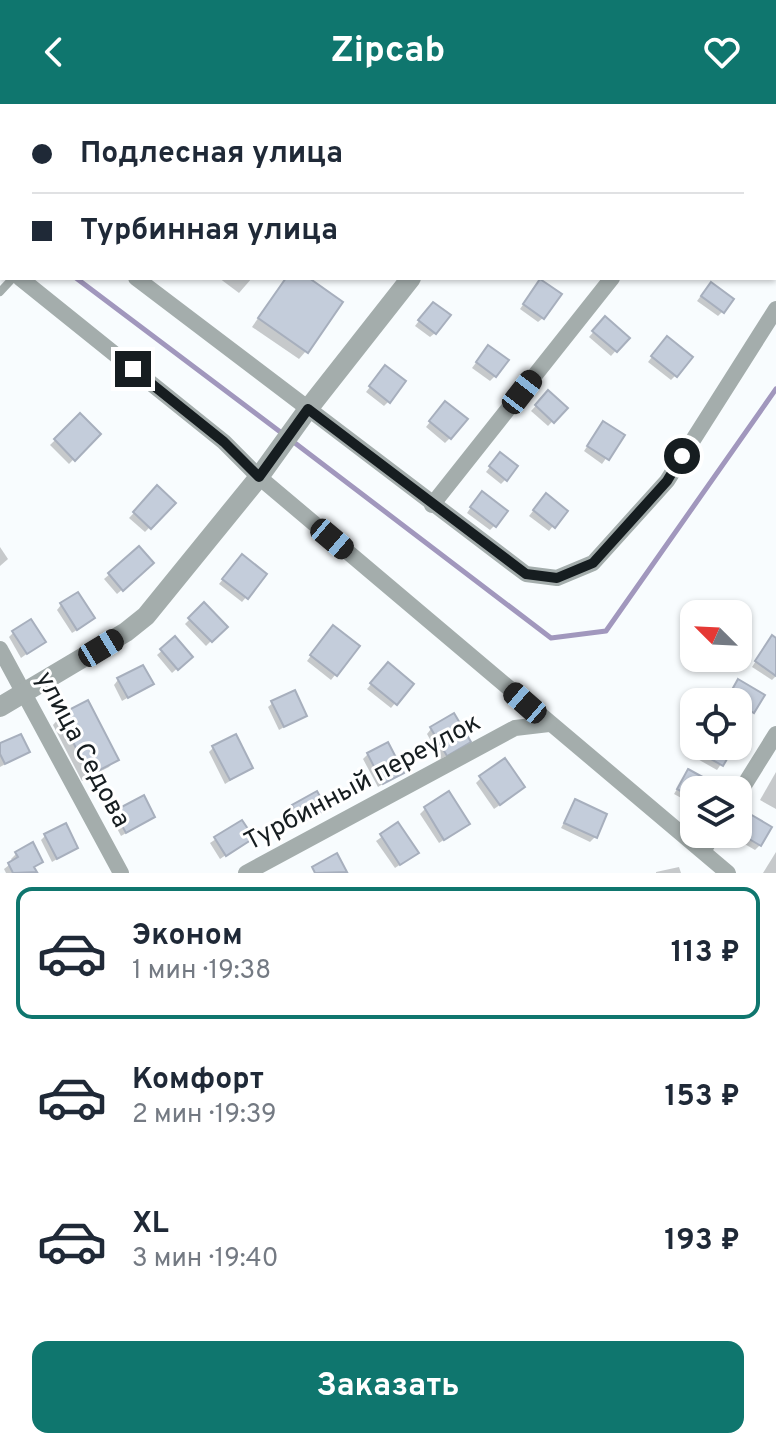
<!DOCTYPE html>
<html lang="ru">
<meta charset="utf-8">
<style>
body{margin:0;font-family:Overpass,sans-serif;background:#f6f6f7;color:#1f2937;height:100vh;display:flex;flex-direction:column;font-size:30px;white-space:nowrap}
*{box-sizing:border-box;margin:0}
p{font-size:26px;color:#747a83}
.icon{flex:none;width:44px;height:44px;fill:none;stroke:currentColor;stroke-width:2;stroke-linecap:round;stroke-linejoin:round}
.map{position:relative;height:769px;overflow:hidden}
.details{display:flex;flex-direction:column;background:#fff;flex:1}
.details>*{flex:none}
.banner{position:absolute;left:0px;top:0px;width:776px;height:176px;box-shadow:0 2px 6px #0004;display:grid;align-content:center;height:176px;padding:0 32px;background:#fff}
.needle{width:52px;rotate:294deg}
.controls{position:absolute;left:680px;top:496px;display:grid;gap:16px}
.controls a{display:grid;place-items:center;width:72px;height:72px;border-radius:16px;background:#fff;box-shadow:0 2px 6px #0004;font-size:40px}
.end{position:absolute;width:36px;height:36px;margin:-18px;border:10px solid #161d20;background:#fff;box-shadow:0 0 0 4px #fff}
.from{border-radius:50%}
.car{position:absolute;width:24px;height:48px;margin:-24px -12px;border-radius:10px;box-shadow:0 0 6px 2px #0007;background:linear-gradient(#222 24%,#8ab4d8 0 40%,#222 0 76%,#8ab4d8 0 86%,#222 0)}
.banner b{display:flex;align-items:center;gap:28px;height:76px;font-size:30px}
.banner b+b{border-top:2px solid #e0e1e3}
.banner i{width:20px;height:20px;background:#1f2937}
ul{padding:14px 0 0;list-style:none}
li{display:flex;align-items:center;gap:24px;height:132px;margin:0 16px 12px;padding:0 16px;border:4px solid transparent;border-radius:16px}
li div{flex:1}
li b{display:block;font-size:30px}
li em{font-style:normal;font-weight:700}
li.selected{border-color:#0f766e}
li>.icon{width:72px;height:72px;stroke-width:1.5}
.button{display:flex;gap:16px;margin-top:auto;padding:16px 32px}
.button a{flex:1;height:92px;border-radius:16px;background:#0f766e;color:#fff;font-size:32px;font-weight:700;line-height:92px;text-align:center}
header{display:flex;justify-content:space-between;align-items:center;height:104px;padding:0 32px;background:#0f766e;color:#fff;font-size:36px;font-weight:700}
.map>svg:first-child{display:block}
.shadow{fill:#0003}
.lines{fill:none;stroke-linecap:round;stroke-linejoin:round}
.stream{stroke:#a197bd;stroke-width:5}
.building{fill:#c4cddb;stroke:#a7afbd;stroke-width:2}
.service{stroke:#a4adac;stroke-width:8}
.minor{stroke:#a4adac;stroke-width:16}
.tertiary{stroke:#a4adac;stroke-width:20}
.route{stroke:#161d20;stroke-width:10}
.labels{text-anchor:middle;dominant-baseline:central;stroke-width:6;stroke-linejoin:round;paint-order:stroke}
.street-label{font-size:26px;fill:#161d20;stroke:#fff}
</style>
<header><svg class="icon" aria-label="back" viewBox="0 0 24 24"><path d="M15 5l-7 7 7 7"/></svg>Zipcab<svg class="icon" aria-label="heart" viewBox="0 0 24 24"><path d="M12 20l-8-8c-3-5 5-10 8-4 3-6 11-1 8 4z"/></svg></header>
<div class="map">
<svg width="776" height="769" viewBox="0 0 776 769">
<rect width="100%" height="100%" fill="#f8fcfe"/>
<g class="shadow">
<polygon points="341,0 372,0 371,2"/>
<polygon points="682,0 704,0 702,2"/>
<polygon points="219,174 252,174 239,189"/>
<polygon points="286,174 305,174 306,247 299,255 252,223"/>
<polygon points="536,182 543,214 538,218 520,205"/>
<polygon points="706,185 723,207 718,212 697,197"/>
<polygon points="428,205 435,229 430,233 415,222"/>
<polygon points="605,215 627,234 611,252 589,233"/>
<polygon points="663,239 675,272 671,276 648,258"/>
<polygon points="484,248 495,272 490,277 472,264"/>
<polygon points="381,269 389,297 384,302 366,288"/>
<polygon points="548,289 565,304 548,322 531,307"/>
<polygon points="441,304 450,334 445,339 426,323"/>
<polygon points="80,312 98,330 69,360 50,341"/>
<polygon points="599,325 622,332 602,360 584,347"/>
<polygon points="496,355 506,375 501,380 486,368"/>
<polygon points="158,384 173,399 145,428 129,414"/>
<polygon points="477,394 495,421 490,426 467,409"/>
<polygon points="541,397 553,422 549,427 529,412"/>
<polygon points="0,443 8,455 0,462"/>
<polygon points="139,445 147,464 117,490 104,475"/>
<polygon points="238,457 265,471 242,498 219,480"/>
<polygon points="61,501 88,519 72,529 57,506"/>
<polygon points="204,501 225,523 206,542 185,520"/>
<polygon points="14,528 43,538 21,554 9,533"/>
<polygon points="329,528 358,543 331,576 307,557"/>
<polygon points="175,535 190,553 172,569 157,551"/>
<polygon points="776,536 776,572 772,576 752,563 768,538"/>
<polygon points="383,566 411,580 391,604 367,585"/>
<polygon points="118,576 151,580 122,597 114,581"/>
<polygon points="739,577 752,607 748,612 738,606 738,598 724,598"/>
<polygon points="273,599 305,611 279,626 268,603"/>
<polygon points="60,613 116,655 109,663 82,677 53,621"/>
<polygon points="431,625 463,642 441,655 427,630"/>
<polygon points="0,642 27,648 0,663"/>
<polygon points="700,642 729,642 732,644 717,666 694,653"/>
<polygon points="214,643 251,664 225,680 209,648"/>
<polygon points="368,650 402,668 378,683 363,655"/>
<polygon points="688,667 704,686 694,686 694,701 674,690"/>
<polygon points="776,668 776,705 760,696"/>
<polygon points="481,674 518,688 494,705 476,679"/>
<polygon points="575,698 595,733 590,738 561,724"/>
<polygon points="293,703 325,704 296,722 288,707"/>
<polygon points="425,705 462,724 439,739 420,710"/>
<polygon points="116,708 153,713 121,732 111,713"/>
<polygon points="241,718 251,734 220,755 210,739"/>
<polygon points="746,718 760,741 755,746 736,735"/>
<polygon points="398,721 411,753 395,764 376,737"/>
<polygon points="46,731 76,744 52,758 41,736"/>
<polygon points="776,748 776,769 763,769"/>
<polygon points="16,750 41,757 33,764 33,769 6,769 4,765 13,758 11,755"/>
<polygon points="679,763 681,769 656,769 656,768"/>
</g>
<g class="lines">
<g class="stream">
<polyline points="76,174 283,330"/>
<polyline points="291,336 551,534 606,527 776,285"/>
</g>
</g>
<g class="building">
<polygon points="286,174 309,174 343,198 308,249 258,214"/>
<polygon points="540,175 562,190 544,215 523,200"/>
<polygon points="711,178 734,195 724,209 701,192"/>
<polygon points="433,198 451,211 436,230 418,216"/>
<polygon points="605,212 630,234 617,248 592,227"/>
<polygon points="667,232 693,253 677,273 651,252"/>
<polygon points="488,241 509,256 496,273 476,258"/>
<polygon points="385,261 406,277 390,299 369,282"/>
<polygon points="548,286 568,304 554,319 535,301"/>
<polygon points="445,297 468,315 451,335 429,317"/>
<polygon points="80,309 101,330 75,357 54,335"/>
<polygon points="603,317 625,331 609,356 587,342"/>
<polygon points="500,348 518,362 507,377 489,362"/>
<polygon points="157,381 176,399 151,425 133,408"/>
<polygon points="482,387 508,407 496,423 470,403"/>
<polygon points="546,389 568,407 555,424 533,406"/>
<polygon points="139,442 154,459 123,487 108,469"/>
<polygon points="242,450 267,470 248,495 222,475"/>
<polygon points="78,488 95,514 77,526 60,499"/>
<polygon points="204,498 228,523 212,538 188,514"/>
<polygon points="31,515 46,538 27,550 12,527"/>
<polygon points="333,521 360,542 337,572 310,551"/>
<polygon points="772,531 776,534 776,572 755,557"/>
<polygon points="175,532 193,553 178,566 160,545"/>
<polygon points="388,558 414,580 397,601 370,579"/>
<polygon points="143,561 154,580 128,594 117,574"/>
<polygon points="738,575 765,591 754,609 728,593"/>
<polygon points="295,586 307,612 284,623 271,597"/>
<polygon points="88,596 119,656 90,671 59,611"/>
<polygon points="454,609 471,638 447,652 430,623"/>
<polygon points="21,630 30,648 5,660 0,650 0,639"/>
<polygon points="236,630 253,664 230,676 212,642"/>
<polygon points="388,638 404,669 383,680 367,649"/>
<polygon points="700,642 733,642 734,643 723,662 697,647"/>
<polygon points="505,654 525,683 500,701 479,672"/>
<polygon points="688,665 710,677 706,686 694,686 694,694 677,685"/>
<polygon points="317,687 327,705 301,719 292,701"/>
<polygon points="449,687 470,720 444,736 424,703"/>
<polygon points="144,691 155,713 126,729 114,707"/>
<polygon points="575,695 607,710 597,734 564,719"/>
<polygon points="750,710 772,723 761,742 739,729"/>
<polygon points="242,716 254,734 226,752 214,733"/>
<polygon points="398,718 419,749 400,761 380,730"/>
<polygon points="66,719 78,744 57,755 44,730"/>
<polygon points="33,738 43,758 34,763 37,768 13,769 8,759 18,753 15,748"/>
<polygon points="337,749 347,768 315,769 312,763"/>
</g>
<g class="lines">
<polyline class="service" points="0,188 13,174"/>
<g class="minor">
<polyline points="29,0 30,2"/>
<polyline points="321,0 324,2"/>
<polyline points="656,0 659,2"/>
<polyline points="746,2 748,0"/>
<polyline points="774,87 776,88"/>
<polyline points="0,159 2,161"/>
<polyline points="20,174 224,338 259,373 728,769"/>
<polyline points="136,174 526,470 557,474 593,459 667,377 776,205"/>
<polyline points="432,401 612,174"/>
<polyline points="0,545 121,769"/>
<polyline points="738,691 776,630"/>
<polyline points="703,747 714,730"/>
<polyline points="246,769 515,624 549,620"/>
</g>
<g class="tertiary">
<polyline points="547,2 548,0"/>
<polyline points="0,603 126,528 146,512 259,373 308,305 411,174"/>
</g>
</g>
<g class="lines">
<polyline class="route" points="133,265 224,338 259,373 308,305 526,470 557,474 593,459 667,377 682,352"/>
</g>
<g class="labels">
<g class="street-label">
<text transform="translate(82 646) rotate(62)">улица Седова</text>
<text transform="translate(363 679) rotate(-28)">Турбинный переулок</text>
</g>
</g>
</svg>
<div class="controls">
<a><svg class="needle" viewBox="-14 -14 28 28"><path d="M0-13l5 13h-10z" fill="#e53935"/><path d="M0 13l5-13h-10z" fill="#747a83"/></svg></a>
<a><svg class="icon" aria-label="locate" viewBox="0 0 24 24"><circle cx="12" cy="12" r="6"/><path d="M12 2v4M12 18v4M2 12h4M18 12h4"/></svg></a>
<a><svg class="icon" aria-label="layers" viewBox="0 0 24 24"><path d="M12 4l9 5-9 5-9-5zM3 14l9 5 9-5"/></svg></a>
</div>
<i class="end from" style="left:682px;top:352px"></i>
<i class="end" style="left:133px;top:265px"></i>
<i class="car" style="left:522px;top:288px;rotate:38deg"></i>
<i class="car" style="left:332px;top:435px;rotate:130deg"></i>
<i class="car" style="left:101px;top:544px;rotate:59deg"></i>
<i class="car" style="left:525px;top:599px;rotate:311deg"></i>
<div class="banner">
<b><i class="from"></i>Подлесная улица</b>
<b><i></i>Турбинная улица</b>
</div>
</div>
<section class="details">
<ul>
<li class="selected"><svg class="icon" aria-label="car" viewBox="0 0 24 24"><path d="M5 17H2v-5l4-1 3-4h7l3 4 3 1v5h-3M9 17h6M6 11h13"/><circle cx="7" cy="17" r="2"/><circle cx="17" cy="17" r="2"/></svg><div><b>Эконом</b><p>1 мин · 19:38</p></div><em>113 ₽</em></li>
<li><svg class="icon" aria-label="car" viewBox="0 0 24 24"><path d="M5 17H2v-5l4-1 3-4h7l3 4 3 1v5h-3M9 17h6M6 11h13"/><circle cx="7" cy="17" r="2"/><circle cx="17" cy="17" r="2"/></svg><div><b>Комфорт</b><p>2 мин · 19:39</p></div><em>153 ₽</em></li>
<li><svg class="icon" aria-label="car" viewBox="0 0 24 24"><path d="M5 17H2v-5l4-1 3-4h7l3 4 3 1v5h-3M9 17h6M6 11h13"/><circle cx="7" cy="17" r="2"/><circle cx="17" cy="17" r="2"/></svg><div><b>XL</b><p>3 мин · 19:40</p></div><em>193 ₽</em></li>
</ul>
<div class="button"><a>Заказать</a></div>
</section>
